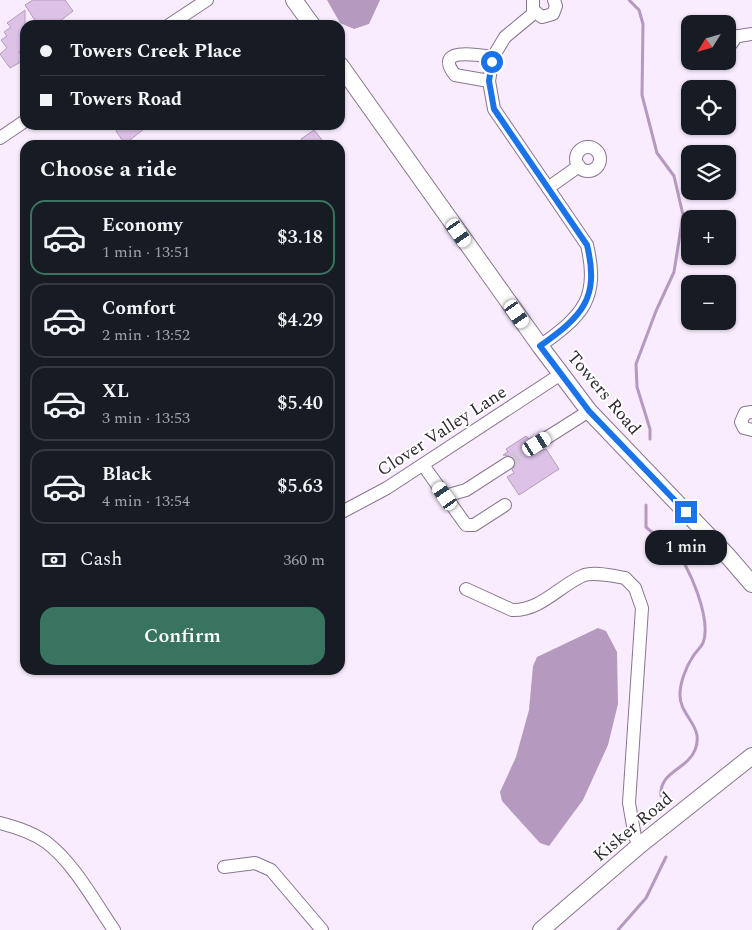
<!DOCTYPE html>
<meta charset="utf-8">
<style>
body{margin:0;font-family:Spectral,serif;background:#20242c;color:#f1f3f6;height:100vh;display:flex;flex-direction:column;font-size:19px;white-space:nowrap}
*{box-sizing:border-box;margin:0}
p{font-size:16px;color:#9ea1a6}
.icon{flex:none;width:28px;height:28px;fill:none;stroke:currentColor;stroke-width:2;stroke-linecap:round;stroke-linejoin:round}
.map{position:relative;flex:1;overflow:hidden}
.drawer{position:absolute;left:20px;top:140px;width:325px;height:535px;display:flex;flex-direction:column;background:#171b24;border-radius:15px;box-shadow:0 1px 4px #0004}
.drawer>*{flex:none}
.hud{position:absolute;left:20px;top:20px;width:325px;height:110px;border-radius:15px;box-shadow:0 1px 4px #0004;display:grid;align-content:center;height:110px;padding:0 20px;background:#171b24}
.needle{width:32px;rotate:233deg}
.fabs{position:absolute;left:681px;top:15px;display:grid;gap:10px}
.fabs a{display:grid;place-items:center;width:55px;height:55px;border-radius:10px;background:#171b24;box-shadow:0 1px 4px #0004;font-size:25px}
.end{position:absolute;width:22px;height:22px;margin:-11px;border:6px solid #1a73e8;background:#fff;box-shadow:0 0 0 2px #fff}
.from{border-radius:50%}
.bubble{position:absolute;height:35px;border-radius:15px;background:#171b24;box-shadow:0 1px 4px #0004;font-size:16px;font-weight:600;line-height:35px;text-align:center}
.car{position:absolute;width:15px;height:30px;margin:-15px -8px;border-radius:6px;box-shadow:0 0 4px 1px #0007;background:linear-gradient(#fff 24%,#345 0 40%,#fff 0 76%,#345 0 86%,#fff 0)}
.hud b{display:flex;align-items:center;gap:18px;height:48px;font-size:19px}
.hud b+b{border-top:1px solid #363941}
.hud i{width:12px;height:12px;background:#f1f3f6}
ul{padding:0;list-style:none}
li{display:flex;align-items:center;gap:15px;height:75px;margin:0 10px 8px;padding:0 10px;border:2px solid #363941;border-radius:15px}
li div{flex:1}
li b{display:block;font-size:19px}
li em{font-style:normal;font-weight:600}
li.active{border-color:#38745f}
li>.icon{width:45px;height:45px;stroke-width:1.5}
h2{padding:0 20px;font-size:22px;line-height:60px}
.pay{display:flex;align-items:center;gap:12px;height:55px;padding:0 20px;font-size:19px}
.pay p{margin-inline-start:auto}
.primary-button{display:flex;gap:10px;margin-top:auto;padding:10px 20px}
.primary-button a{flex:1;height:58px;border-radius:15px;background:#38745f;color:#fff;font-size:20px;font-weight:600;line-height:58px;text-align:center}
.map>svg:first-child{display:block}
.water{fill:#b599be}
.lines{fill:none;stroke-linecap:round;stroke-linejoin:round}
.stream{stroke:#b599be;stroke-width:3}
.building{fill:#ddc1e7;stroke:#b29db9}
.minor-tunnel{stroke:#d1c5d5;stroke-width:12;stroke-dasharray:12 6;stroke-linecap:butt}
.minor-casing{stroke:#897590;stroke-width:14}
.major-casing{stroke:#897590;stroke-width:18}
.minor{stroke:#fff;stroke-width:12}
.major{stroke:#fff;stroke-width:16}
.route{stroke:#1a73e8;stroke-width:6}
.labels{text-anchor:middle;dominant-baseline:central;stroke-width:4;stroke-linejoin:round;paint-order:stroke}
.street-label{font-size:18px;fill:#2f2732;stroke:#fff}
</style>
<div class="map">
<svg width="752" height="930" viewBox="0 0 752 930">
<rect width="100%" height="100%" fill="#f9ecfe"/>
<g class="water">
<polygon points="327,0 380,0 369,24 354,29 340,23"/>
<polygon points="598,628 606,631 617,652 618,704 608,745 583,800 549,846 540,843 502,801 500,792 516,757 529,710 533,666 537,657"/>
</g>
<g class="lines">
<g class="stream">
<polyline points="629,0 639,10 643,24 642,95 657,153 674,176 683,215 674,272 656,311 636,364 637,387 650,429 650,439"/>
<path d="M646,505V527C654,536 666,538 673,547C689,564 712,620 703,643C700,649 695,652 692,658C686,667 680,683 680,694C679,716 705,726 695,750C687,770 659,771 661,796"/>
<polyline points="618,930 646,898 666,857"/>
</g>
</g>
<g class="building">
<polygon points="33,0 65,0 73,11 55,25 38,25 25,5"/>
<polygon points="25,10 25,48 19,52 24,60 10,68 0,54 7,48 1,40 7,36 4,32 11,27 7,23"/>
<polygon points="121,125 149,125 125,144 116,131"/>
<polygon points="314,130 323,141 317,145 305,145 301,139"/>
<polygon points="526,436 529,439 533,437 529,444 530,449 537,452 546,449 559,469 519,495 507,477 514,473 512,470 515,466 515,459 511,456 503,455 508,452 506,449"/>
</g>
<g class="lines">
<polyline class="minor-tunnel" points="508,463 537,444"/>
<g class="minor-casing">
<g id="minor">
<polyline points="533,0 533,10 542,17 553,14 556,6 554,0"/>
<path d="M534,13L505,37L493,57L489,81L494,109L587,245C600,299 582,316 540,346"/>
<polyline points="169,25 207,0"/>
<polyline points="728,31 732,34 734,40 728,48"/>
<polyline points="733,37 752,34"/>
<path d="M489,81L455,75C432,46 480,55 493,57"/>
<polyline points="0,138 25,121"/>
<circle cx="588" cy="159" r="12"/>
<polyline points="548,188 579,166"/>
<polyline points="752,412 745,413 741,422 744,428 752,430"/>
<polyline points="537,444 589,411"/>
<polyline points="423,465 466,525 474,525 505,505"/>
<polyline points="445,496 466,490 508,463"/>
<polyline points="340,513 387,488 561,374"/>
<path d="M466,589L512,610C540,611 558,587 582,576C593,571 613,576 625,578L635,588L642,608L629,803L635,837L640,845"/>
<path d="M0,823C16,827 32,832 46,842C74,863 94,901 114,930"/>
<polyline points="224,867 255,863 271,870 322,930"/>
</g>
</g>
<g class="major-casing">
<g id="major">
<polyline points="294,0 312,25"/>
<polyline points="340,65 540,346 589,411 727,555 752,584"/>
<polyline points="541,930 640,845 752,756"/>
</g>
</g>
<use href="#minor" class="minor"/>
<use href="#major" class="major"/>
</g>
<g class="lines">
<path class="route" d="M492,62L489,81L494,109L587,245C600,299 582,316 540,346L589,411L686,512"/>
</g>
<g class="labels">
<g class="street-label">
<text transform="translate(604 393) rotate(50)">Towers Road</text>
<text transform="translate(442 431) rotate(-33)">Clover Valley Lane</text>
<text transform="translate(633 827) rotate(-40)">Kisker Road</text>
</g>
</g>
</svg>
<div class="fabs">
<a><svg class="needle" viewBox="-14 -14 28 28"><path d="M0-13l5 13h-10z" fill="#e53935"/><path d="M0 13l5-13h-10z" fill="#9ea1a6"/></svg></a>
<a><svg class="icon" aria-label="locate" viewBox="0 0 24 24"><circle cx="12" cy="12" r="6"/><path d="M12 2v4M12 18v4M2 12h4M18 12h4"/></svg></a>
<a><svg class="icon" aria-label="layers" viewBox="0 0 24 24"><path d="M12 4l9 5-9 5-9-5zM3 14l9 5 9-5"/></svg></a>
<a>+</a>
<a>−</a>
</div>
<i class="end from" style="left:492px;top:62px"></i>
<i class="end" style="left:686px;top:512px"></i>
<div class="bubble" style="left:645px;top:530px;width:82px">1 min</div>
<i class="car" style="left:459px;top:233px;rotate:145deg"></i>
<i class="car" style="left:517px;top:314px;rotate:145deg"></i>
<i class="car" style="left:537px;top:444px;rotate:58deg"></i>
<i class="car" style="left:445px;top:496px;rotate:325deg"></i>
<div class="hud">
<b><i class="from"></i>Towers Creek Place</b>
<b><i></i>Towers Road</b>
</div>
<section class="drawer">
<h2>Choose a ride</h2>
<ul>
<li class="active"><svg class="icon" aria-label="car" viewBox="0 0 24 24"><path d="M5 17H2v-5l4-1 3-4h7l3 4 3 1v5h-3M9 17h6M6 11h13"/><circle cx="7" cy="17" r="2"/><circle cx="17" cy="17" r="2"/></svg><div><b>Economy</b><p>1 min · 13:51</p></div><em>$3.18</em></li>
<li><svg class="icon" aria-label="car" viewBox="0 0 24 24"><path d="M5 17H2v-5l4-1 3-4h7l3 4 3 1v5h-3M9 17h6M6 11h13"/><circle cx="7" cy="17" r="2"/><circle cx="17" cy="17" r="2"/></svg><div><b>Comfort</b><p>2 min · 13:52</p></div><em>$4.29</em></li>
<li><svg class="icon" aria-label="car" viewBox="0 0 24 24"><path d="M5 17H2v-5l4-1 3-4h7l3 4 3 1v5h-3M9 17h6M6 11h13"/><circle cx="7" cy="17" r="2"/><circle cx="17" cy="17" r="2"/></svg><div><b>XL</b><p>3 min · 13:53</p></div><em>$5.40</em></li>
<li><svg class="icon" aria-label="car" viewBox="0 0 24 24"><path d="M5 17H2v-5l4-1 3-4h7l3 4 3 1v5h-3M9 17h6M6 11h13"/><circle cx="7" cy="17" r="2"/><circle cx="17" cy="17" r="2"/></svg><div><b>Black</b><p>4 min · 13:54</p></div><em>$5.63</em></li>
</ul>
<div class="pay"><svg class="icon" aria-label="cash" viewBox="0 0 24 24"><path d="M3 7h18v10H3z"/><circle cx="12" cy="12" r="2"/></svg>Cash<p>360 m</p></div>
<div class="primary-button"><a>Confirm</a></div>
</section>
</div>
